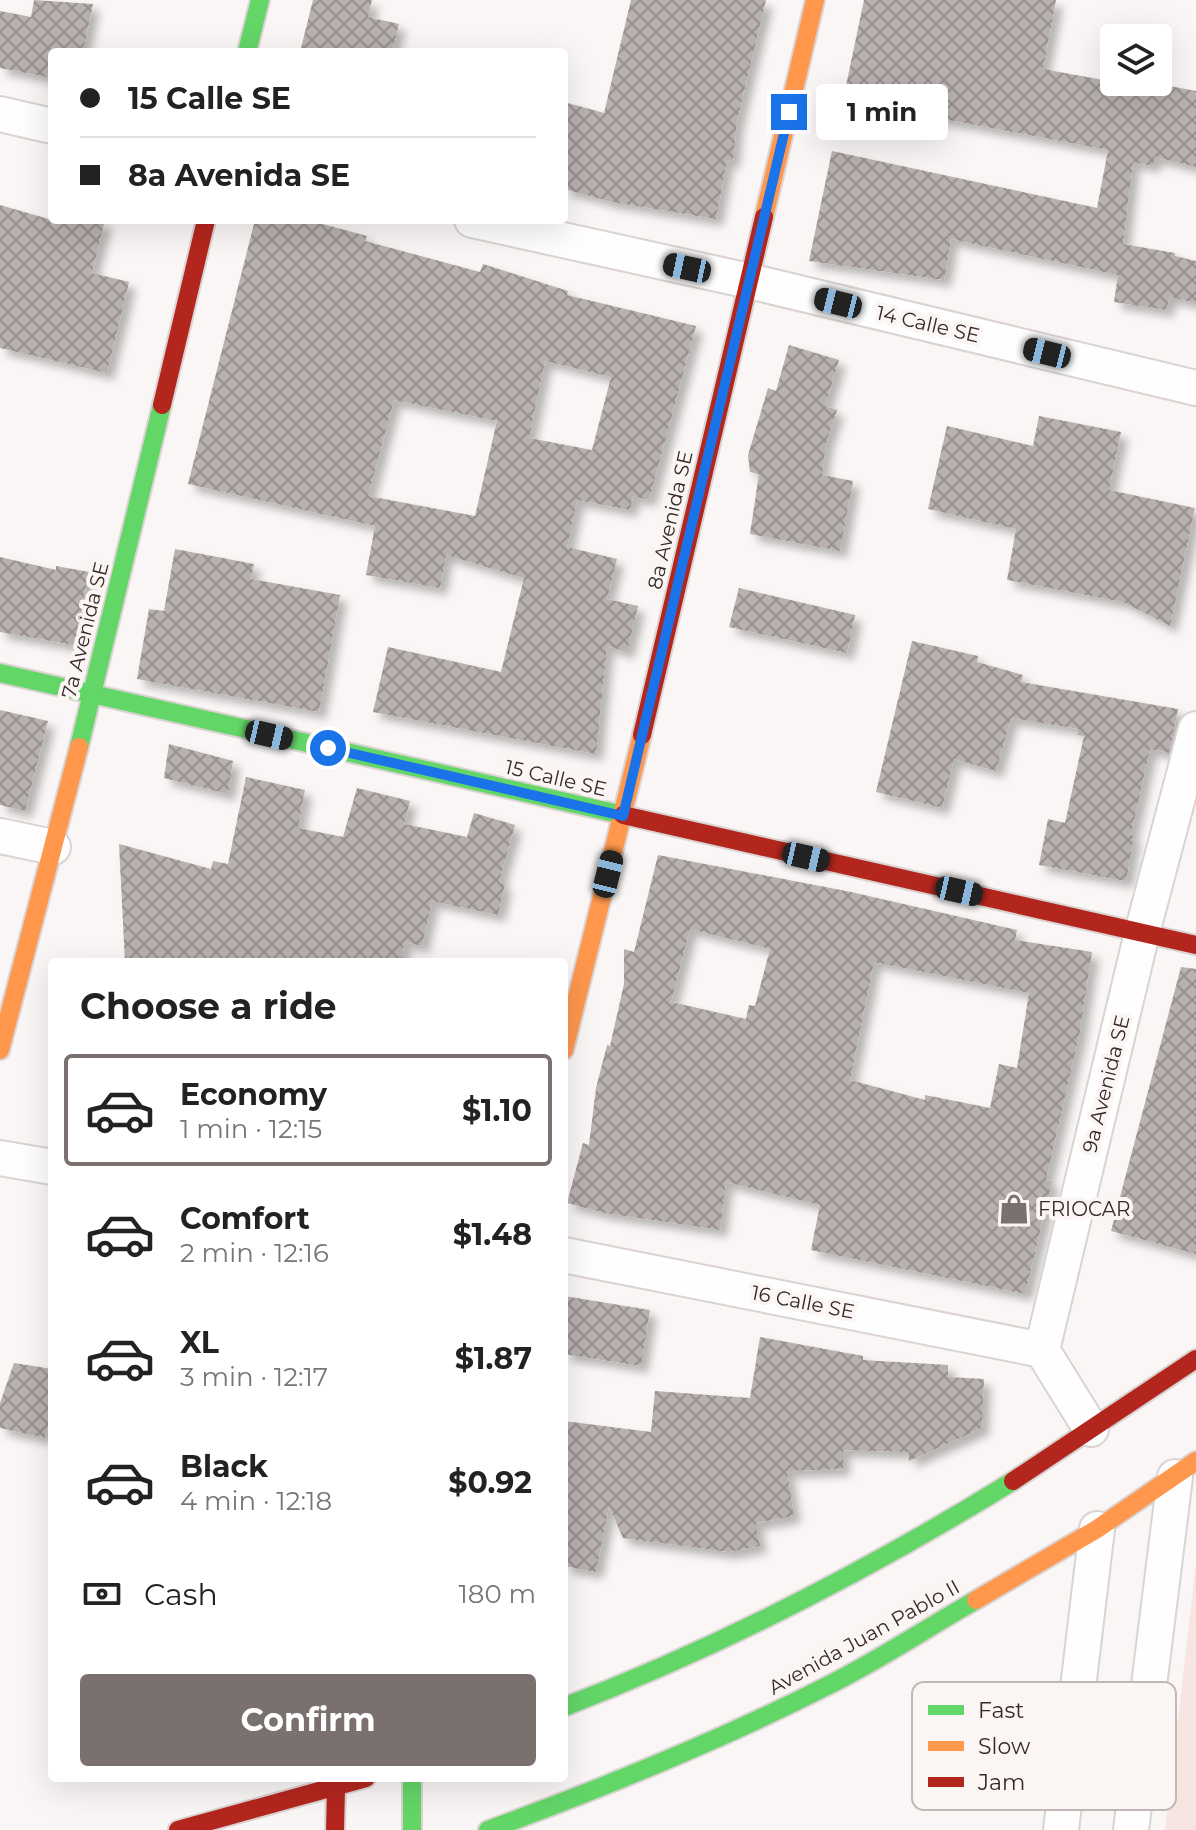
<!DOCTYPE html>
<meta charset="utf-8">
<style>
body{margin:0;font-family:Montserrat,sans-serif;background:#f2f2f2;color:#222;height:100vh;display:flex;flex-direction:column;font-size:30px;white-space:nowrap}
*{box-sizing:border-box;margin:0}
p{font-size:26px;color:#767676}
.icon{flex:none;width:44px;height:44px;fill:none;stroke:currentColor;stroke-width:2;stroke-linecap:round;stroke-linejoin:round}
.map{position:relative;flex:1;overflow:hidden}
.sheet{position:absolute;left:48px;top:958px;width:520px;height:824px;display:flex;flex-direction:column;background:#fff;border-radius:8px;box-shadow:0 8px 32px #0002}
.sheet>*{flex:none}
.top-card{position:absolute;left:48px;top:48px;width:520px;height:176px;border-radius:8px;box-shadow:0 8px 32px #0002;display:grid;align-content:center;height:176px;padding:0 32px;background:#fff}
.buttons{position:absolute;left:1100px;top:24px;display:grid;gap:16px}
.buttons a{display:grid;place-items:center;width:72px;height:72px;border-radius:8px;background:#fff;box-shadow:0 8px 32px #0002;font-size:40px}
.end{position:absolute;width:36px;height:36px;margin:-18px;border:10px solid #1a73e8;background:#fff;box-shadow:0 0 0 4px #fff}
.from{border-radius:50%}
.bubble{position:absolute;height:56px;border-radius:8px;background:#fff;box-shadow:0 8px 32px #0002;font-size:26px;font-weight:700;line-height:56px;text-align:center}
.car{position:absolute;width:24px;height:48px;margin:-24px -12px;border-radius:10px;box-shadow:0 0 6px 2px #0007;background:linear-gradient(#222 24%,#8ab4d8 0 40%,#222 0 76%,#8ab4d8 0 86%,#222 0)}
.top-card b{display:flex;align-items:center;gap:28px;height:76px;font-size:30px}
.top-card b+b{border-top:2px solid #e0e0e0}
.top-card i{width:20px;height:20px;background:#222}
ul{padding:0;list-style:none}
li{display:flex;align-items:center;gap:24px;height:112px;margin:0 16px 12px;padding:0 16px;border:4px solid transparent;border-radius:8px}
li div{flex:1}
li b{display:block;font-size:30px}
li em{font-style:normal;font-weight:700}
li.on{border-color:#7a716f}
li>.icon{width:72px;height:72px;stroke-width:1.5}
h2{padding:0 32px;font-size:36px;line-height:96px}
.pay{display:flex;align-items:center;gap:20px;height:88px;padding:0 32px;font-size:30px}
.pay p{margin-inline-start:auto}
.cta{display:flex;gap:16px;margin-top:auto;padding:16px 32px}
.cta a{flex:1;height:92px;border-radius:8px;background:#7a716f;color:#fff;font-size:32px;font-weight:700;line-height:92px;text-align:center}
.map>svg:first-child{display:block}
.park{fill:#f7e5e1}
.building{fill:url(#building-cross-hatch);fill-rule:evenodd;filter:url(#shadow)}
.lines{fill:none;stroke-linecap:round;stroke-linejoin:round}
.street-casing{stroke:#dad3d2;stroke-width:38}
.fast-casing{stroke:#dad3d2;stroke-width:22}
.slow-casing{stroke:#dad3d2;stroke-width:22}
.jam-casing{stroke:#dad3d2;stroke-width:22}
.street{stroke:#fefefe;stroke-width:34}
.fast{stroke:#63d668;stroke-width:18}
.slow{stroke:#ff974d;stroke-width:18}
.jam{stroke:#b3261e;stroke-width:18}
.route{stroke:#1a73e8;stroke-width:10}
.labels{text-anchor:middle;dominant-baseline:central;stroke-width:8;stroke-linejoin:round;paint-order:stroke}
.street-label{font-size:20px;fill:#352a27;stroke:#fbf5f3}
.poi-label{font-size:20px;fill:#352a27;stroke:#fbf5f3;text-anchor:start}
.key{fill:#fbf5f3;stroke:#c0b8b6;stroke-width:2}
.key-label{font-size:22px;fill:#352a27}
</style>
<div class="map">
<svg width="1196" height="1830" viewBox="0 0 1196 1830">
<defs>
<pattern id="building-cross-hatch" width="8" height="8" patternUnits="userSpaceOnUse" patternTransform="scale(2)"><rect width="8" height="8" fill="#b8b1b0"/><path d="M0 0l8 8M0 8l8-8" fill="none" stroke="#96908f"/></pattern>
<filter id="shadow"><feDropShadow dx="7" dy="7" stdDeviation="4" flood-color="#0004"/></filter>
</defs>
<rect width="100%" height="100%" fill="#f9f6f5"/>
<polygon class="park" points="1196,1564 1196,1830 1165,1830"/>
<g class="building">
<polygon points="34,0 93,4 83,52 52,52 52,78 0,68 0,11 31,17"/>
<polygon points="313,0 372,0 368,17 399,24 392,52 300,52"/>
<polygon points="631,0 766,0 737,121 733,161 727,160 716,219 612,202 564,189 564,102 604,113"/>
<polygon points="864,0 1056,0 1043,69 1114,82 1148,82 1196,91 1196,167 1155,157 1153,166 1133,162 1123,244 1175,253 1175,256 1196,261 1196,303 1170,297 1166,310 1114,302 1118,275 951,239 944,280 809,261 832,151 1097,208 1108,150 843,100"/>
<polygon points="0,205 52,220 105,220 92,273 129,282 107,373 0,348"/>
<path d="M255,220H308L367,236L365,241L480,272L483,264L568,291L567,295L696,326L649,500L633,496L630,510L577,500L567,547L617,559L607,599L638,606L627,652L607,646L596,754L373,712L388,647L501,672L524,578L446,555L440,588L366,575L375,526L188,484ZM545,361L611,377L592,450L529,438ZM394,400L497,421L475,516L368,496Z"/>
<polygon points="789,345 839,360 825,406 837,410 826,444 822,475 853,481 840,551 750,534 759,474 750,472 748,455 768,388 776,391"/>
<polygon points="1039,416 1121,432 1109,490 1195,508 1170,626 1123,602 1007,580 1016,529 928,509 947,426 1033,446"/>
<polygon points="175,549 254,564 251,579 340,595 319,712 137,679 149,609 164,611"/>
<polygon points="0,557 56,570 56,566 89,572 74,645 0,632"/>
<polygon points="739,588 855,615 847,653 729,627"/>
<polygon points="912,641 978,656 977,662 1023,675 1021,682 1178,709 1169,753 1150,749 1131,835 1134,836 1126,881 1039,865 1048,819 1065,823 1084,736 1077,735 1079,729 1011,718 996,771 954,759 942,808 876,792"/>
<polygon points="0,710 48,721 25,811 0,805"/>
<polygon points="169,744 233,761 228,794 164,778"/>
<polygon points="246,777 305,790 298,828 343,837 357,788 410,801 404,824 467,837 474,813 515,825 499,882 505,884 498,915 432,901 422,946 404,942 402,962 125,962 119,844 211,869 213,861 228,864"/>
<path d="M658,855L851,892L1017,930L1015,940L1092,952L1080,1031L1046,1180L1052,1181L1025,1294L811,1250L820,1205L726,1182L720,1230L605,1213L567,1203L583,1143L589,1145L596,1088L607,1045L610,1046L624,984V949L634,952ZM690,929L770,949L755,1006L749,1005L746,1019L671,1002ZM874,962L1029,993L1017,1068L999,1064L990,1108L925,1095V1100L850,1080Z"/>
<polygon points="1181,967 1196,969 1196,1254 1111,1231"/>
<polygon points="564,1296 650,1310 641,1366 564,1354"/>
<polygon points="760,1337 863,1356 863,1360 948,1365 948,1377 984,1379 982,1428 909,1461 909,1452 843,1450 843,1469 787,1471 794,1516 756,1523 760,1546 729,1552 623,1538 609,1506 596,1572 564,1566 564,1421 651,1432 655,1391 750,1398"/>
<polygon points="14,1363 52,1369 52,1411 45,1438 0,1428 0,1403"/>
</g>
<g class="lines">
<g class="street-casing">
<g id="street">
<polyline points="0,114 52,126"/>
<polyline points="472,220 749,281 1196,388"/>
<polyline points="0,836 53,847"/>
<polyline points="0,1158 52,1167"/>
<polyline points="564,1255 1042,1350"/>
<polyline points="1091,1429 1042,1350 1142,933 1196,729"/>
<polyline points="1061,1830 1097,1529"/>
<polyline points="1131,1830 1175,1477"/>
</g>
</g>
<g class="fast-casing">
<g id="fast">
<polyline points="247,52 260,0"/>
<polyline points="0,673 623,815"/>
<polyline points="79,747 162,405"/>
<path d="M564,1707C722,1646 869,1570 1013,1481"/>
<polyline points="412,1778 412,1830"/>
<path d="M488,1830C603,1788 719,1741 829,1685C879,1660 927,1628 976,1600"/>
</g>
</g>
<g class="slow-casing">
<g id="slow">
<polyline points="764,217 815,0"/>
<polyline points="0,1050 79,747"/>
<polyline points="564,1050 642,735"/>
<polyline points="976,1600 1097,1529 1196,1461"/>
</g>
</g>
<g class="jam-casing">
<g id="jam">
<polyline points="162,405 206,220"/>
<polyline points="642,735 764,217"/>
<polyline points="623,815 1196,945"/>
<polyline points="1013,1481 1196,1359"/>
<polyline points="178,1830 366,1778"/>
<polyline points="335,1830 336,1788"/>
</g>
</g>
<use href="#street" class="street"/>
<use href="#fast" class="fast"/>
<use href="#slow" class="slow"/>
<use href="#jam" class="jam"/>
</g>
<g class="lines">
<polyline class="route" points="328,748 623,816 789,112"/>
</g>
<defs>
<g id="shop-bare" transform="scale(2.4)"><path d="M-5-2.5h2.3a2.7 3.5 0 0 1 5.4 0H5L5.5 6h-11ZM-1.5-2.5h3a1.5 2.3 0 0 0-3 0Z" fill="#7a716f" stroke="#fbf5f3" stroke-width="2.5" paint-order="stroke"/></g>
</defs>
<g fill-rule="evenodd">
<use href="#shop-bare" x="1014" y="1209"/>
</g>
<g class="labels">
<g class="street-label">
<text transform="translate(928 324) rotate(13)">14 Calle SE</text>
<text transform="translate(670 520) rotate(-77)">8a Avenida SE</text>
<text transform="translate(85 630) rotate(-76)">7a Avenida SE</text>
<text transform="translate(556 778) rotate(13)">15 Calle SE</text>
<text transform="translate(1106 1084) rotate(-76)">9a Avenida SE</text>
<text transform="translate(803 1302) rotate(11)">16 Calle SE</text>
<text transform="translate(864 1637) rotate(-29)">Avenida Juan Pablo II</text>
</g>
<g class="poi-label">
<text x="1038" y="1209">FRIOCAR</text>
</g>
</g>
<rect x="912" y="1682" width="264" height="128" rx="12" class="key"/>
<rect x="928" y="1705" width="36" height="10" fill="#63d668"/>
<rect x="928" y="1741" width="36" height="10" fill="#ff974d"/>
<rect x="928" y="1777" width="36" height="10" fill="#b3261e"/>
<g class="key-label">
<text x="978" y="1718">Fast</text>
<text x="978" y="1754">Slow</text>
<text x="978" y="1790">Jam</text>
</g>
</svg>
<div class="buttons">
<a><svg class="icon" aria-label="layers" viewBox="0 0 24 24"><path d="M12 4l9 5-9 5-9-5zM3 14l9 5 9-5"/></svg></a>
</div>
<i class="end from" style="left:328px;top:748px"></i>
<i class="end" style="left:789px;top:112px"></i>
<div class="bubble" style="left:816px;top:84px;width:132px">1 min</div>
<i class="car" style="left:687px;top:268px;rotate:282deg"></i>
<i class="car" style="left:838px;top:303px;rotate:284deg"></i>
<i class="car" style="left:1047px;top:353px;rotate:284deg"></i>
<i class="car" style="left:269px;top:735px;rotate:103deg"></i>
<i class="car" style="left:806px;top:857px;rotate:103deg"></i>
<i class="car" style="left:608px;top:874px;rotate:14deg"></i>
<i class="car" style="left:959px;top:891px;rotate:103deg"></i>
<div class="top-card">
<b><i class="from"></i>15 Calle SE</b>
<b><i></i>8a Avenida SE</b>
</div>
<section class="sheet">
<h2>Choose a ride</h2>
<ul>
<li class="on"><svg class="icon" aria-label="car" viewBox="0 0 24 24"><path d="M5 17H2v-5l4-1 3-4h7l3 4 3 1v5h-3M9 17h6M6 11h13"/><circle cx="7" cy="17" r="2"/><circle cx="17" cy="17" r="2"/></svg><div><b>Economy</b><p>1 min · 12:15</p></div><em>$1.10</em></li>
<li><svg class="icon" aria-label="car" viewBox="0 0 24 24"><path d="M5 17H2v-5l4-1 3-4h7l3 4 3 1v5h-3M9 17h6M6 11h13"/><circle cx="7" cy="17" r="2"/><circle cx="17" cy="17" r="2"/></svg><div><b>Comfort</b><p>2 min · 12:16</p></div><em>$1.48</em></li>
<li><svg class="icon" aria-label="car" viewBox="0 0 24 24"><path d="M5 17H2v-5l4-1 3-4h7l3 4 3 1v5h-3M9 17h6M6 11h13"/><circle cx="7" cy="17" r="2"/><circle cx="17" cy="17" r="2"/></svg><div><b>XL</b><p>3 min · 12:17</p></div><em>$1.87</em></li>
<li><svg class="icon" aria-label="car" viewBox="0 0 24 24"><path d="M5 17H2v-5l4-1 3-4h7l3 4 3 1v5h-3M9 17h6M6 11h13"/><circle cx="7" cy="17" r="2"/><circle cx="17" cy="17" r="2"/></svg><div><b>Black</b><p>4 min · 12:18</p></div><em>$0.92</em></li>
</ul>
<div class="pay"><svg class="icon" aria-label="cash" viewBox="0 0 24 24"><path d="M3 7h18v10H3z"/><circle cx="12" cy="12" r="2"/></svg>Cash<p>180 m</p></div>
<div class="cta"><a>Confirm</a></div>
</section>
</div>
